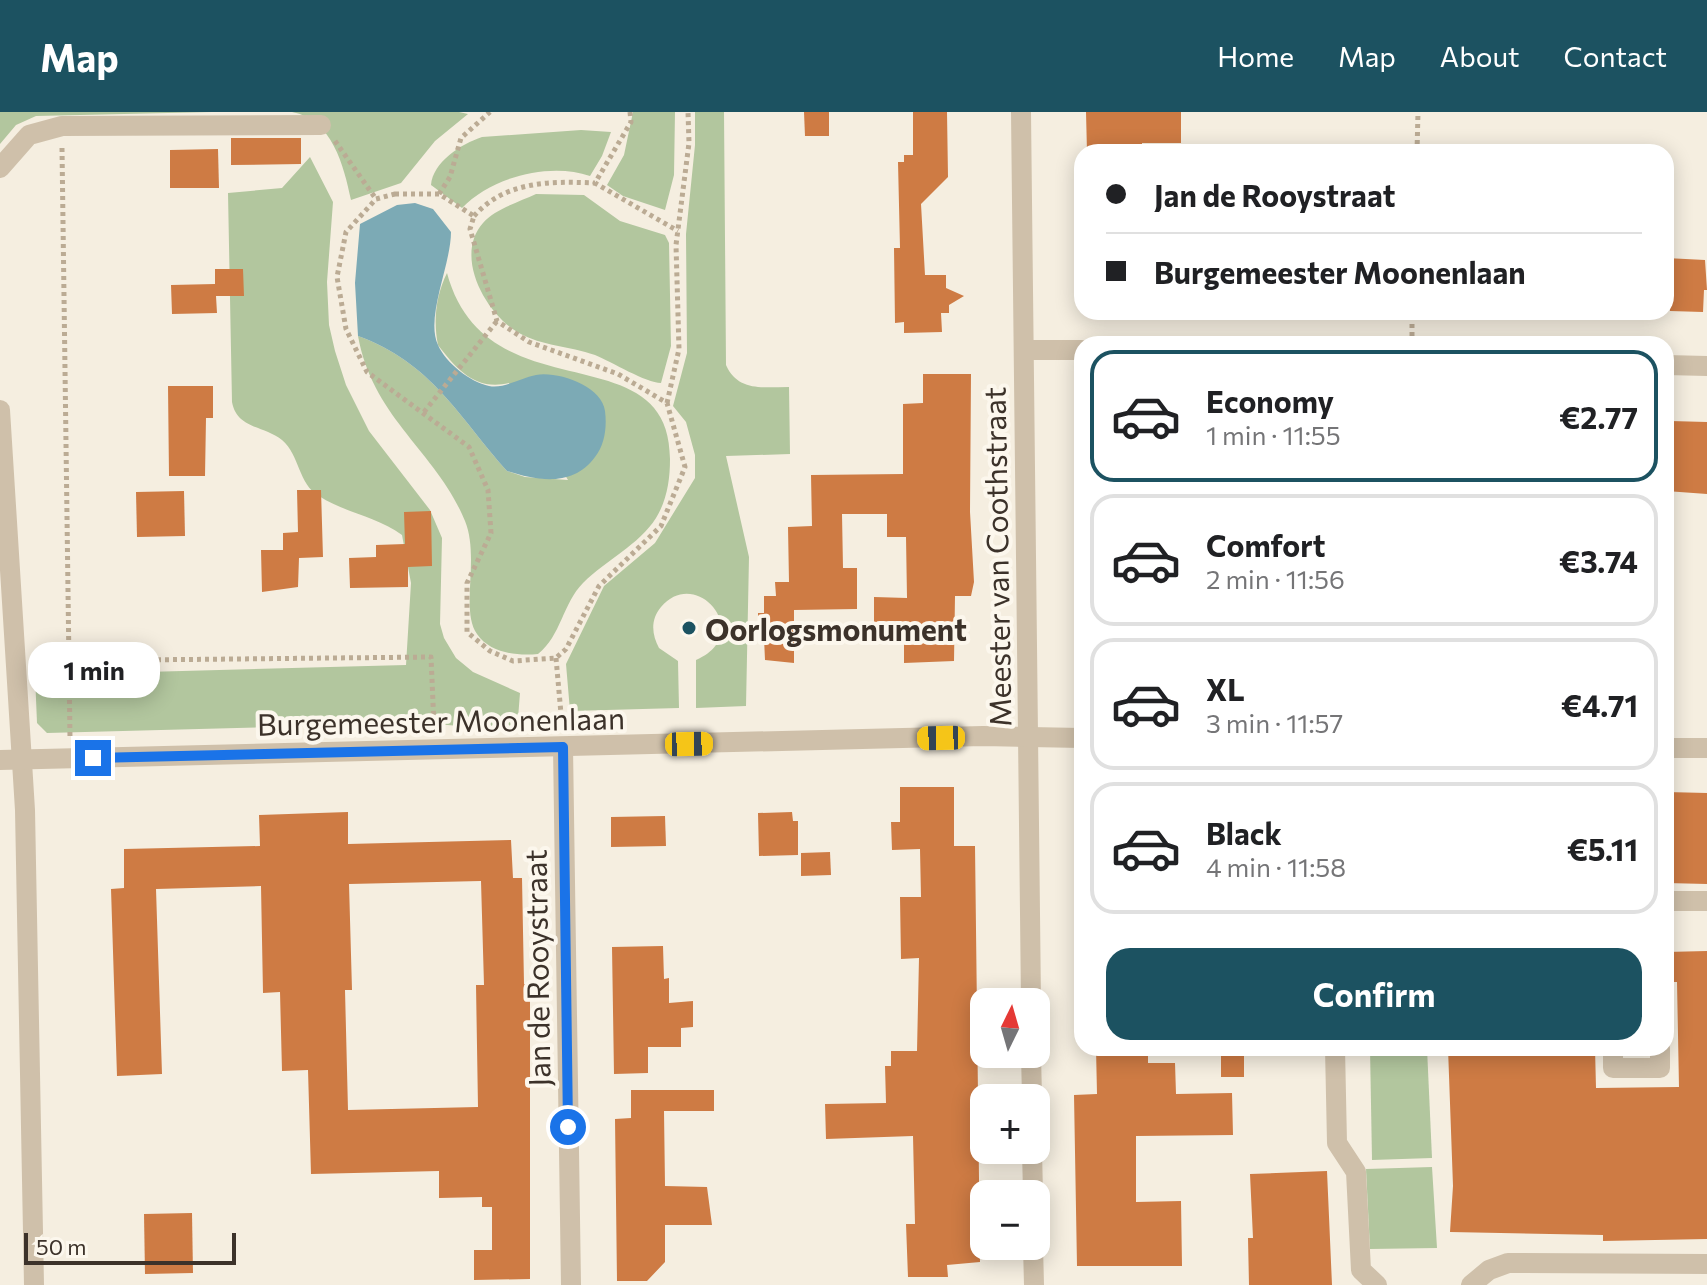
<!DOCTYPE html>
<meta charset="utf-8">
<style>
body{margin:0;font-family:Commissioner,sans-serif;background:#f6f6f6;color:#202124;height:100vh;display:flex;flex-direction:column;font-size:30px;white-space:nowrap}
*{box-sizing:border-box;margin:0}
p{font-size:26px;color:#757577}
.icon{flex:none;width:44px;height:44px;fill:none;stroke:currentColor;stroke-width:2;stroke-linecap:round;stroke-linejoin:round}
.map{position:relative;flex:1;overflow:hidden}
.side{position:absolute;left:1074px;top:224px;width:600px;height:720px;display:flex;flex-direction:column;background:#fff;border-radius:24px;box-shadow:0 4px 20px #0003}
.side>*{flex:none}
.guide{position:absolute;left:1074px;top:32px;width:600px;height:176px;border-radius:24px;box-shadow:0 4px 20px #0003;display:grid;align-content:center;height:176px;padding:0 32px;background:#fff}
.needle{width:52px;rotate:5deg}
.buttons{position:absolute;left:970px;top:876px;display:grid;gap:16px}
.buttons a{display:grid;place-items:center;width:80px;height:80px;border-radius:16px;background:#fff;box-shadow:0 4px 20px #0003;font-size:40px}
.scale{position:absolute;left:24px;bottom:20px;width:212px;box-sizing:border-box;padding-left:8px;border:4px solid #3c322a;border-top:0;font-size:22px;line-height:28px;white-space:nowrap;color:#3c322a;-webkit-text-stroke:6px #fcf7ed;paint-order:stroke}
.end{position:absolute;width:36px;height:36px;margin:-18px;border:10px solid #1a73e8;background:#fff;box-shadow:0 0 0 4px #fff}
.from{border-radius:50%}
.bubble{position:absolute;height:56px;border-radius:24px;background:#fff;box-shadow:0 4px 20px #0003;font-size:26px;font-weight:700;line-height:56px;text-align:center}
.car{position:absolute;width:24px;height:48px;margin:-24px -12px;border-radius:10px;box-shadow:0 0 6px 2px #0007;background:linear-gradient(#f5c518 24%,#345 0 40%,#f5c518 0 76%,#345 0 86%,#f5c518 0)}
.guide b{display:flex;align-items:center;gap:28px;height:76px;font-size:30px}
.guide b+b{border-top:2px solid #e0e0e0}
.guide i{width:20px;height:20px;background:#202124}
ul{padding:14px 0 0;list-style:none}
li{display:flex;align-items:center;gap:24px;height:132px;margin:0 16px 12px;padding:0 16px;border:4px solid #e0e0e0;border-radius:24px}
li div{flex:1}
li b{display:block;font-size:30px}
li em{font-style:normal;font-weight:700}
li.current{border-color:#1c5261}
li>.icon{width:72px;height:72px;stroke-width:1.5}
.primary-button{display:flex;gap:16px;margin-top:auto;padding:16px 32px}
.primary-button a{flex:1;height:92px;border-radius:24px;background:#1c5261;color:#fff;font-size:32px;font-weight:700;line-height:92px;text-align:center}
header{display:flex;align-items:center;gap:48px;box-sizing:border-box;height:112px;padding:0 40px;background:#1c5261;color:#fff}
header strong{font-size:38px}
nav{display:flex;gap:44px;margin-inline-start:auto;font-size:28px}
.map>svg:first-child{display:block}
.green{fill:#b2c69e}
.water{fill:#7caab5}
.building{fill:#ce7b44;fill-rule:evenodd}
.lines{fill:none;stroke-linecap:round;stroke-linejoin:round}
.path{stroke:#bbab94;stroke-width:5;stroke-dasharray:4 4;stroke-linecap:butt}
.minor{stroke:#cfc0aa;stroke-width:20}
.route{stroke:#1a73e8;stroke-width:10}
.poi-dot{fill:#1c5261;stroke:#fcf7ed;stroke-width:3}
.labels{text-anchor:middle;dominant-baseline:central;stroke-width:8;stroke-linejoin:round;paint-order:stroke}
.street-label{font-size:30px;fill:#3c322a;stroke:#fcf7ed}
.poi-label{font-size:30px;font-weight:bold;fill:#3c322a;stroke:#fcf7ed;text-anchor:start}
</style>
<header>
<strong>Map</strong>
<nav><a>Home</a><a>Map</a><a>About</a><a>Contact</a></nav>
</header>
<div class="map">
<svg width="1707" height="1173" viewBox="0 0 1707 1173">
<rect width="100%" height="100%" fill="#f5eee0"/>
<g class="green">
<polygon points="0,0 212,0 36,4 16,13 0,32"/>
<path d="M292,0H459L468,2L435,29L401,71L351,88C344,54 332,7 292,0Z"/>
<polygon points="633,0 675,0 674,63 665,98 623,84 607,73 624,43"/>
<path d="M695,0H724L726,253C738,280 763,275 789,275L790,342L726,344L749,445L746,594L696,596V548C755,523 697,453 661,495C650,508 652,523 659,536L678,549L679,596L570,599L566,552L604,474L655,431L695,366V343L686,310L673,294L687,241L686,122L695,33Z"/>
<path d="M581,18L611,20L602,44L590,64C550,50 491,65 462,96L431,73C433,50 461,32 482,25Z"/>
<path d="M310,45L333,90L327,170L329,213L335,239L346,273L369,319L430,398L442,426L440,512L444,526L456,546L473,560L520,581L517,619L425,611L47,621L37,611L35,563L406,553L411,471L402,423C376,404 345,401 319,384C298,372 300,343 282,328C263,313 237,317 232,290L228,81L282,76Z"/>
<path d="M536,82L584,83L620,109L665,123L669,131L671,234L661,271C646,271 612,250 595,243C569,234 542,234 519,221C487,203 453,145 483,111C495,97 519,90 536,82Z"/>
<path d="M447,161C486,305 670,218 670,347C670,368 667,388 656,406C639,433 606,448 583,471C563,491 561,524 538,542C516,544 490,541 477,522C460,498 480,446 465,409C437,340 373,307 358,224C432,251 458,304 507,359L525,365L568,368L509,271C476,279 457,258 438,233C433,209 436,183 447,161Z"/>
<polygon points="1370,936 1427,936 1432,1046 1372,1048"/>
<polygon points="1432,1055 1437,1136 1370,1137 1366,1057"/>
</g>
<path class="water" d="M415,91L433,97L451,120C451,153 425,205 438,233C446,251 470,270 489,274C504,277 520,266 536,263C558,259 602,274 605,299C607,315 605,332 595,345C573,375 538,369 507,359C458,304 432,251 358,224L355,171L360,112L397,93Z"/>
<g class="building">
<polygon points="804,0 829,0 829,24 805,24"/>
<polygon points="913,0 947,0 948,65 921,92 925,163 946,163 946,176 964,184 949,193 949,201 941,201 942,220 904,221 904,210 895,211 894,136 900,136 898,50 904,50 904,43 913,43"/>
<polygon points="1086,0 1181,0 1181,31 1142,31 1142,40 1087,40"/>
<polygon points="231,26 301,26 301,52 231,53"/>
<polygon points="218,37 219,76 170,76 170,38"/>
<polygon points="1666,146 1705,148 1707,178 1704,178 1703,200 1670,199"/>
<polygon points="215,157 243,157 244,184 216,184 217,201 172,202 171,173 215,172"/>
<polygon points="923,262 971,262 970,400 974,470 971,484 955,484 954,549 904,551 904,515 874,515 874,485 907,486 906,425 887,425 887,402 842,402 843,456 857,456 857,497 794,498 794,551 765,548 764,526 759,527 758,501 764,501 764,484 776,484 775,470 789,470 788,415 812,414 811,363 903,362 903,292 923,291"/>
<polygon points="168,274 213,274 213,306 206,306 205,364 169,364"/>
<polygon points="1670,309 1707,310 1707,382 1666,379 1666,312"/>
<polygon points="297,378 321,378 323,445 299,446 298,475 262,480 261,438 283,438 283,421 298,420"/>
<polygon points="184,379 185,424 137,425 136,380"/>
<polygon points="431,399 432,454 408,455 408,475 350,476 349,446 376,445 376,433 405,432 404,400"/>
<polygon points="900,675 954,675 954,734 975,734 980,1150 947,1153 948,1165 908,1165 906,1112 915,1112 913,1024 826,1027 825,992 886,991 885,954 891,954 891,939 917,939 919,846 901,847 900,785 921,785 920,737 892,738 891,710 900,710"/>
<polygon points="1666,680 1707,681 1707,772 1666,771"/>
<path d="M348,700V732L511,728L513,766H522L524,872H530V1167L474,1168V1138H492V1095H482V1085L439,1086V1059L311,1062L308,958L282,959L280,880L263,881L261,774L156,777L162,962L117,964L111,777L124,776V737L260,734L259,703ZM481,769L484,873H476L478,995L348,998L345,878H352L349,772Z"/>
<polygon points="792,700 793,709 798,709 798,743 759,744 758,701"/>
<polygon points="665,704 666,734 611,735 611,705"/>
<polygon points="830,740 831,763 801,764 801,741"/>
<polygon points="663,834 664,867 669,866 669,891 693,889 693,915 681,916 681,935 648,935 648,961 614,962 612,835"/>
<polygon points="1707,839 1707,1127 1603,1129 1603,1123 1450,1120 1453,1074 1448,936 1595,936 1596,976 1679,975 1677,870 1666,870 1666,840"/>
<polygon points="1096,936 1148,936 1148,951 1175,951 1176,982 1232,981 1233,1023 1136,1024 1136,1090 1181,1089 1182,1154 1077,1154 1074,983 1097,982"/>
<rect x="1221" y="936" width="23" height="29"/>
<polygon points="631,978 714,978 714,999 664,999 665,1074 707,1075 712,1113 665,1113 665,1150 647,1169 617,1169 615,1007 631,1006"/>
<polygon points="1327,1059 1332,1173 1249,1173 1248,1126 1253,1126 1250,1062"/>
<polygon points="192,1101 193,1161 145,1162 144,1102"/>
</g>
<g class="lines">
<g class="path">
<polyline points="630,0 631,10 595,71 678,119"/>
<polyline points="335,29 376,87"/>
<polyline points="62,36 70,626"/>
<polyline points="1417,40 1418,0"/>
<polygon points="395,82 439,82 474,104 470,117 497,209 529,230 618,262 667,291 685,355 661,414 599,474 566,537 556,546 513,549 490,539 467,520 467,471 491,421 488,378 469,335 367,260 346,217 337,165 346,120 376,87"/>
<polyline points="439,82 450,65 461,26 490,0"/>
<path d="M474,104C505,69 550,69 595,71"/>
<polyline points="1412,232 1412,200"/>
<polyline points="667,291 679,237 676,133 689,31 688,0"/>
<polyline points="424,300 497,209"/>
<polyline points="556,546 562,613"/>
<polyline points="37,549 431,545 434,614"/>
</g>
<g class="minor">
<polyline points="1021,0 1031,890"/>
<polyline points="0,56 29,23 62,14 321,13"/>
<polyline points="1024,238 1082,238"/>
<polyline points="1666,253 1707,254"/>
<polyline points="0,298 25,698 34,1173"/>
<polyline points="563,635 571,1173"/>
<polyline points="1666,636 1707,636"/>
<polyline points="0,648 983,624 1082,626"/>
<polyline points="1666,789 1707,789"/>
<polyline points="1335,936 1337,1031 1356,1060 1361,1158 1377,1173"/>
<polyline points="1613,936 1613,956 1660,956 1660,936"/>
<polyline points="1031,942 1032,986"/>
<polyline points="1032,1038 1033,1082"/>
<polyline points="1033,1134 1034,1173"/>
<polyline points="1471,1173 1489,1158 1508,1151 1707,1152"/>
</g>
</g>
<g class="lines">
<polyline class="route" points="93,646 563,635 568,1015"/>
</g>
<circle class="poi-dot" cx="689" cy="516" r="8"/>
<g class="labels">
<g class="street-label">
<text transform="translate(996 445) rotate(-91)">Meester van Coothstraat</text>
<text transform="translate(441 608) rotate(-1)">Burgemeester Moonenlaan</text>
<text transform="translate(536 856) rotate(-91)">Jan de Rooystraat</text>
</g>
<g class="poi-label">
<text x="705" y="516">Oorlogsmonument</text>
</g>
</g>
</svg>
<div class="buttons">
<a><svg class="needle" viewBox="-14 -14 28 28"><path d="M0-13l5 13h-10z" fill="#e53935"/><path d="M0 13l5-13h-10z" fill="#757577"/></svg></a>
<a>+</a>
<a>−</a>
</div>
<div class="scale">50 m</div>
<i class="end from" style="left:568px;top:1015px"></i>
<i class="end" style="left:93px;top:646px"></i>
<div class="bubble" style="left:28px;top:530px;width:132px">1 min</div>
<i class="car" style="left:941px;top:626px;rotate:269deg"></i>
<i class="car" style="left:689px;top:632px;rotate:89deg"></i>
<div class="guide">
<b><i class="from"></i>Jan de Rooystraat</b>
<b><i></i>Burgemeester Moonenlaan</b>
</div>
<section class="side">
<ul>
<li class="current"><svg class="icon" aria-label="car" viewBox="0 0 24 24"><path d="M5 17H2v-5l4-1 3-4h7l3 4 3 1v5h-3M9 17h6M6 11h13"/><circle cx="7" cy="17" r="2"/><circle cx="17" cy="17" r="2"/></svg><div><b>Economy</b><p>1 min · 11:55</p></div><em>€2.77</em></li>
<li><svg class="icon" aria-label="car" viewBox="0 0 24 24"><path d="M5 17H2v-5l4-1 3-4h7l3 4 3 1v5h-3M9 17h6M6 11h13"/><circle cx="7" cy="17" r="2"/><circle cx="17" cy="17" r="2"/></svg><div><b>Comfort</b><p>2 min · 11:56</p></div><em>€3.74</em></li>
<li><svg class="icon" aria-label="car" viewBox="0 0 24 24"><path d="M5 17H2v-5l4-1 3-4h7l3 4 3 1v5h-3M9 17h6M6 11h13"/><circle cx="7" cy="17" r="2"/><circle cx="17" cy="17" r="2"/></svg><div><b>XL</b><p>3 min · 11:57</p></div><em>€4.71</em></li>
<li><svg class="icon" aria-label="car" viewBox="0 0 24 24"><path d="M5 17H2v-5l4-1 3-4h7l3 4 3 1v5h-3M9 17h6M6 11h13"/><circle cx="7" cy="17" r="2"/><circle cx="17" cy="17" r="2"/></svg><div><b>Black</b><p>4 min · 11:58</p></div><em>€5.11</em></li>
</ul>
<div class="primary-button"><a>Confirm</a></div>
</section>
</div>
